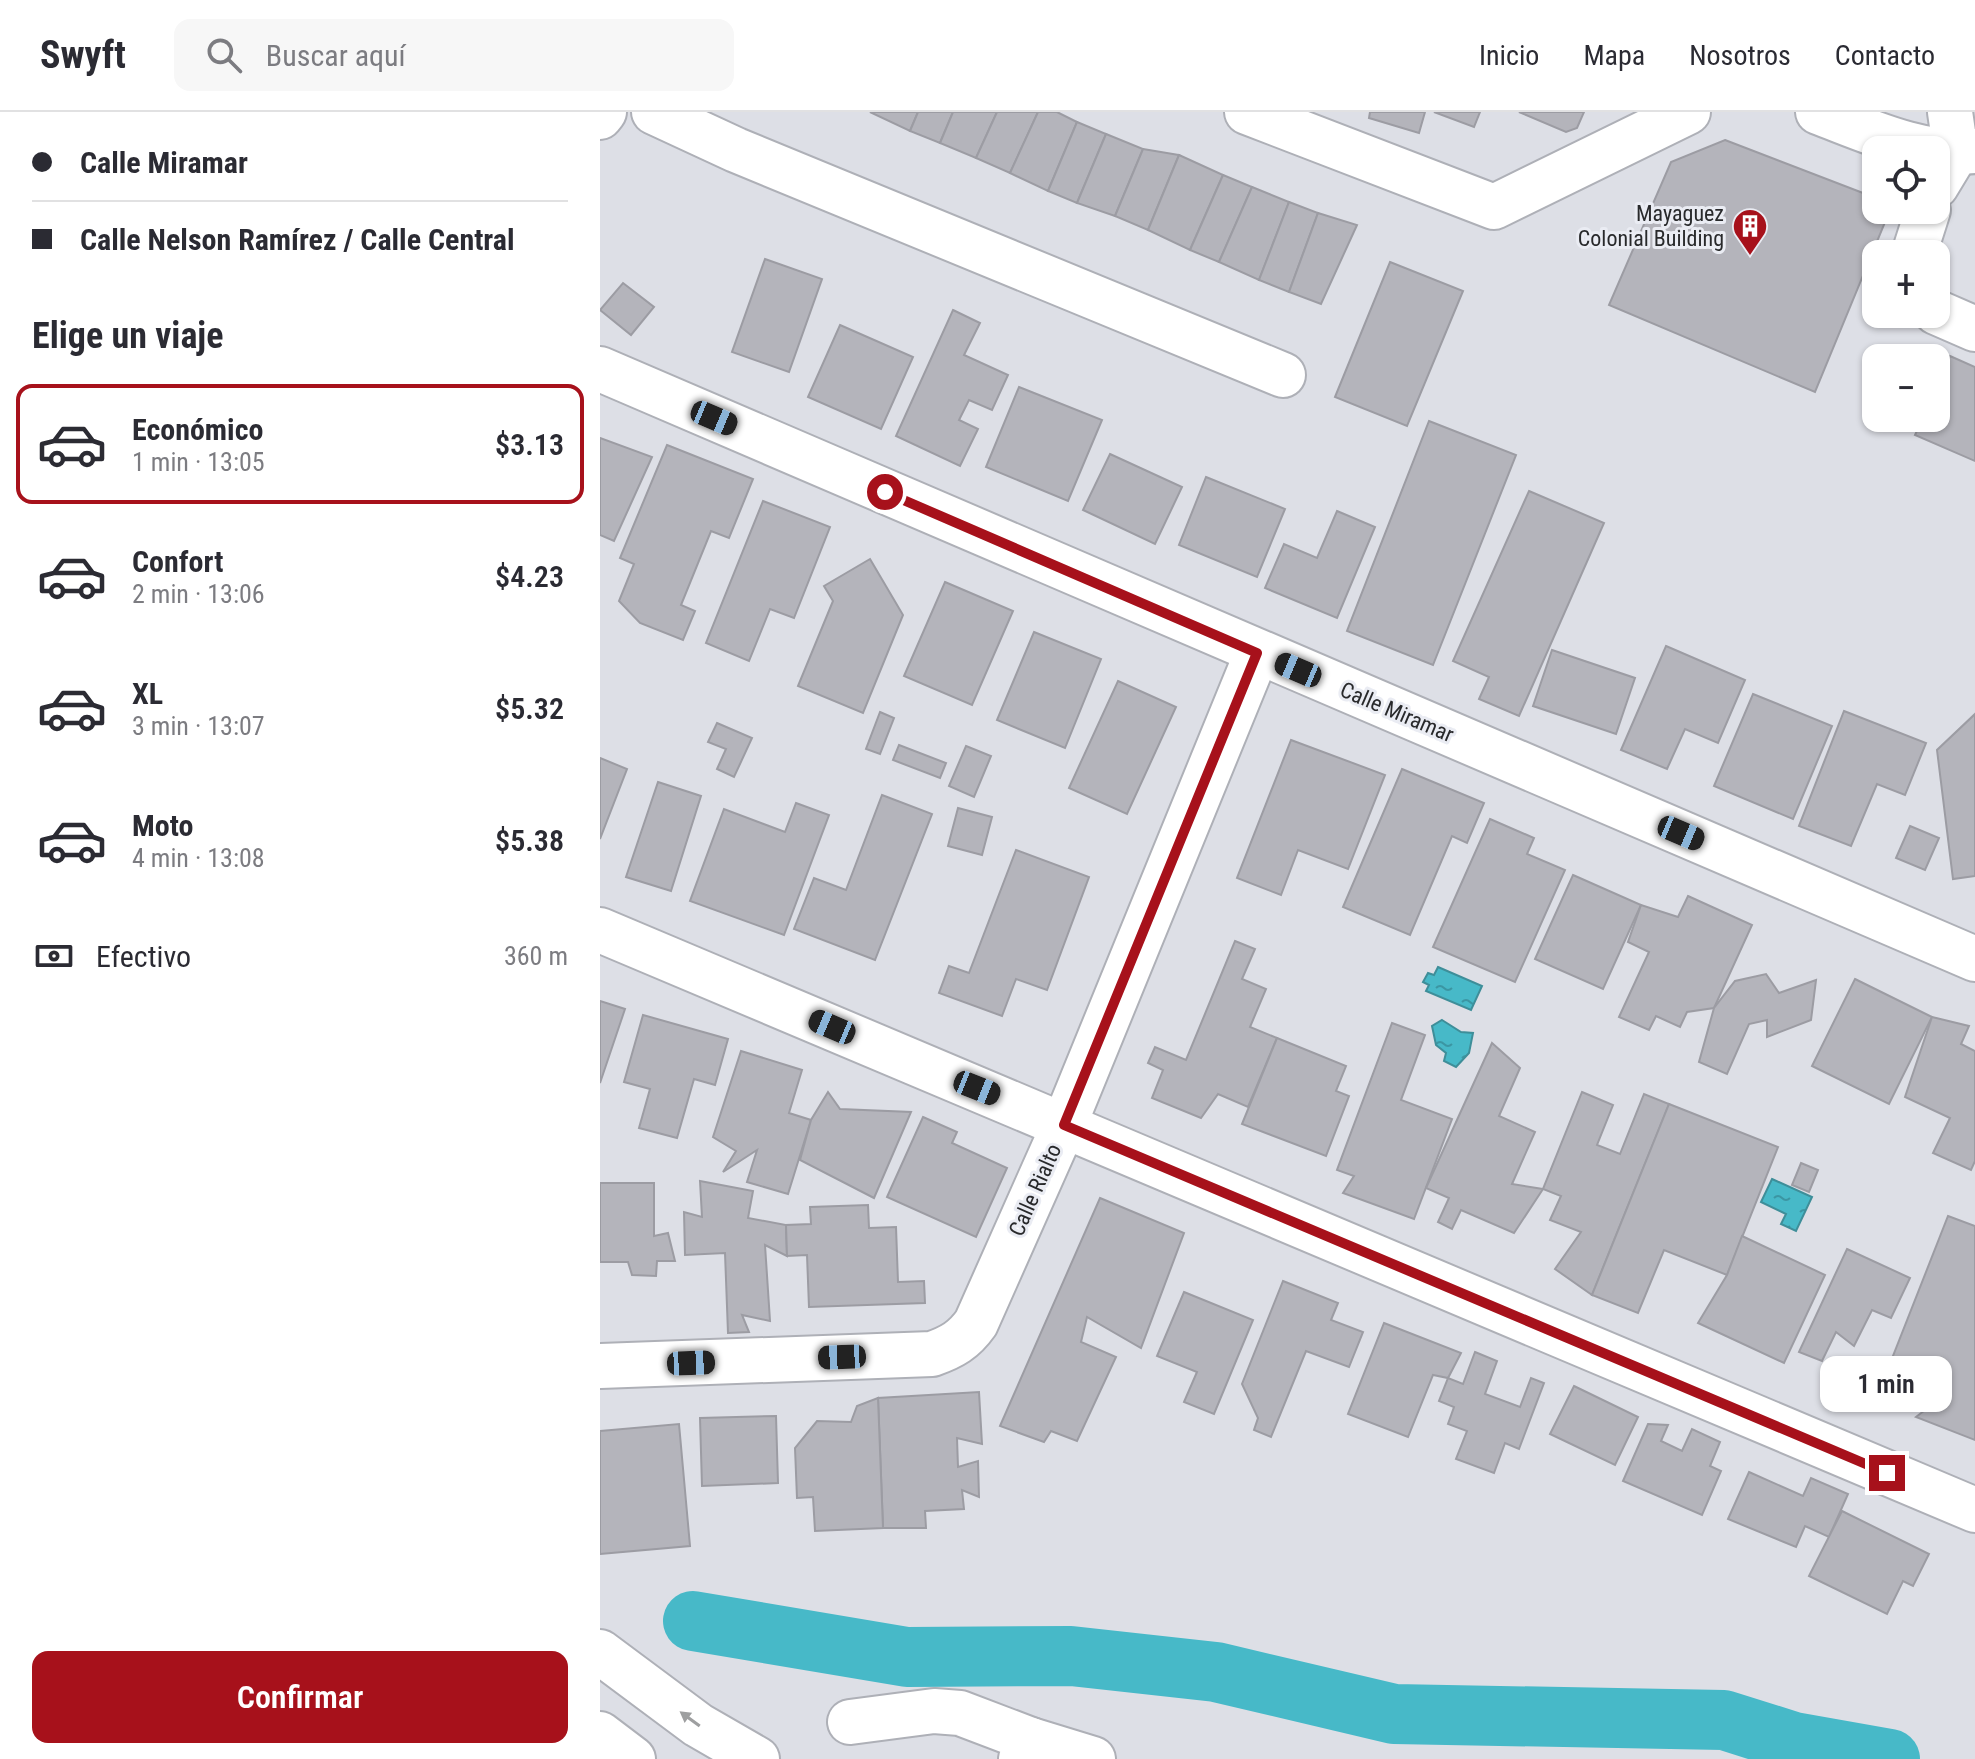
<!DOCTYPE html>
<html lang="es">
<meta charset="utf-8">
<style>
body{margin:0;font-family:"Roboto Condensed",sans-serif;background:#f7f7f7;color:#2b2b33;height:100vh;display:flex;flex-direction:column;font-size:30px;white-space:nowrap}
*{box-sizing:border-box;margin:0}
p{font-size:26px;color:#7c7c81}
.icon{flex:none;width:44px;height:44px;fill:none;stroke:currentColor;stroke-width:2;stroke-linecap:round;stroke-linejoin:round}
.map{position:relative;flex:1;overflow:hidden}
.side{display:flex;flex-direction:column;background:#fff;width:600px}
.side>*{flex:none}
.hud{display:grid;align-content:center;height:176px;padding:0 32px;background:#fff}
.controls{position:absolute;left:1262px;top:24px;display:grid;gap:16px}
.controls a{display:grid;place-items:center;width:88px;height:88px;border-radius:16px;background:#fff;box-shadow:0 2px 6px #0004;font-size:40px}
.end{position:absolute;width:36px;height:36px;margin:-18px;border:10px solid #a7111b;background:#fff;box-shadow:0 0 0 4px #fff}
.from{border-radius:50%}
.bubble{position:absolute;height:56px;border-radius:16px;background:#fff;box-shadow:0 2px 6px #0004;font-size:26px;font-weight:600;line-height:56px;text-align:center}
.car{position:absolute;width:24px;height:48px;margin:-24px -12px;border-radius:10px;box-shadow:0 0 6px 2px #0007;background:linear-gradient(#222 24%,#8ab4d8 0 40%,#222 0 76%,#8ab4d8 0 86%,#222 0)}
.hud b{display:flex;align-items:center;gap:28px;height:76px;font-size:30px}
.hud b+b{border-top:2px solid #e1e1e2}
.hud i{width:20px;height:20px;background:#2b2b33}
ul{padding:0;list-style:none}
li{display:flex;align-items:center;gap:24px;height:120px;margin:0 16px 12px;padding:0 16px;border:4px solid transparent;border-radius:16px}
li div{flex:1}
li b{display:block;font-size:30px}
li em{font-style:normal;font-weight:600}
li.selected{border-color:#a7111b}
li>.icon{width:72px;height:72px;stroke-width:1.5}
h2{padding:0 32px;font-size:36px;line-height:96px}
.pay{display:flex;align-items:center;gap:20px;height:88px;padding:0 32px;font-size:30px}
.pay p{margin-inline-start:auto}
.primary-button{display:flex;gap:16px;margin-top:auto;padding:16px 32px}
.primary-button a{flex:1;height:92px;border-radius:16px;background:#a7111b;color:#fff;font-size:32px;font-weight:600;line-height:92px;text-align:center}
header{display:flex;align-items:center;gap:48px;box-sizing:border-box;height:112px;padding:0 40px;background:#fff;border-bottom:2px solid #e1e1e2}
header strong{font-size:38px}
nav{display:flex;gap:44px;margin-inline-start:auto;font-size:28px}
.search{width:560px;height:72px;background:#f7f7f7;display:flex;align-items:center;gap:20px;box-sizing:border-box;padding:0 28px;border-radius:16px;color:#7c7c81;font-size:30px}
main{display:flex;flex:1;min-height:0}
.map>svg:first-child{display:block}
.water{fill:url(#water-ripples);stroke:#3e8e99;stroke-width:2}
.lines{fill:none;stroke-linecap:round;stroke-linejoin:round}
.river{stroke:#47b9c8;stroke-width:60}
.building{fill:#b4b4bb;stroke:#9c9ca3;stroke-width:2}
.minor-casing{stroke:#aeb0b7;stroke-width:48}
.highway-casing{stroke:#aeb0b7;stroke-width:48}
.minor{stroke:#fff;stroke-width:44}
.highway{stroke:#fff;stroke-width:44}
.oneway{fill:#9e9fa0}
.route{stroke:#a7111b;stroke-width:10}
.labels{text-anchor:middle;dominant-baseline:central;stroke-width:6;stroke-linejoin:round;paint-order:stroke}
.poi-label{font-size:22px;fill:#28292b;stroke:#eaecf3;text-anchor:end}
.street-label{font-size:22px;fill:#28292b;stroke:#eaecf3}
</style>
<header>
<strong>Swyft</strong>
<div class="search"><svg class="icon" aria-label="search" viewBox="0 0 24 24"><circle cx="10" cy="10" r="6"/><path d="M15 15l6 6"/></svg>Buscar aquí</div>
<nav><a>Inicio</a><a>Mapa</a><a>Nosotros</a><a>Contacto</a></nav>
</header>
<main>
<section class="side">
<div class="hud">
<b><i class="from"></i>Calle Miramar</b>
<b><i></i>Calle Nelson Ramírez / Calle Central</b>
</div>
<h2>Elige un viaje</h2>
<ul>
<li class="selected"><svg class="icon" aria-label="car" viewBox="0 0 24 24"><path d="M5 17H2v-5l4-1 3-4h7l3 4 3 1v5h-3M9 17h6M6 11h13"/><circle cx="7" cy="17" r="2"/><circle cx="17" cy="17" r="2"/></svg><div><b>Económico</b><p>1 min · 13:05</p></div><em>$3.13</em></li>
<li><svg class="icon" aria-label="car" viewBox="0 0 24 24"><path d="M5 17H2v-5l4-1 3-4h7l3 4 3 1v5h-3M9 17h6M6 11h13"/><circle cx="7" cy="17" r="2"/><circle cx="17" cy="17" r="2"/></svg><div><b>Confort</b><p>2 min · 13:06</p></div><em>$4.23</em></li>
<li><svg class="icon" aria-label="car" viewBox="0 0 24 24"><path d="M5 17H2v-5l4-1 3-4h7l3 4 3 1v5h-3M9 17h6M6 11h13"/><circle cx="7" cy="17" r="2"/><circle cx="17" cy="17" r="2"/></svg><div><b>XL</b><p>3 min · 13:07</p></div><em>$5.32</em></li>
<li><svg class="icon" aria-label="car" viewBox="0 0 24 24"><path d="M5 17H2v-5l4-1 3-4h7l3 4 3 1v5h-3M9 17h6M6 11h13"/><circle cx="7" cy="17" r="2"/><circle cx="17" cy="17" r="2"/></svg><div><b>Moto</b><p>4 min · 13:08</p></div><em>$5.38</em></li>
</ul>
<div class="pay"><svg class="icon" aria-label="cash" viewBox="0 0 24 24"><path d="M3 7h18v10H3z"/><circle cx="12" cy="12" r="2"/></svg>Efectivo<p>360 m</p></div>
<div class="primary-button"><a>Confirmar</a></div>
</section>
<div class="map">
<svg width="1375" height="1647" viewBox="0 0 1375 1647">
<defs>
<pattern id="water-ripples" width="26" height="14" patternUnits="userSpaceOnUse" patternTransform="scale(2)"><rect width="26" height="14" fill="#47b9c8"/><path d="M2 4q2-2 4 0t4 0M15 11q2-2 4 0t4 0" fill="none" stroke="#3b96a3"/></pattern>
</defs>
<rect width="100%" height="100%" fill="#dddfe6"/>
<g class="water">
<polygon points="838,855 882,874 871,898 826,879 829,873 823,870 828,861 834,863"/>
<polygon points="842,908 861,920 873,921 869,941 856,955 844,949 846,941 836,933 832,914"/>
<polygon points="1172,1067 1212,1085 1196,1119 1181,1112 1186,1102 1161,1090"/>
</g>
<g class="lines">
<polyline class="river" points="93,1509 307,1545 471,1544 616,1560 794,1602 1124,1608 1194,1630 1290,1647"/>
</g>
<g class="building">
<polygon points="270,0 318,0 310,19"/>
<polygon points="318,0 353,0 340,31 310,19"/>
<polygon points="353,0 397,0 376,46 340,31"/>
<polygon points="397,0 438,0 410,61 376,46"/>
<polygon points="438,0 457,0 477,10 448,79 410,61"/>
<polygon points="770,0 825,0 819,21 769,6"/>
<polygon points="834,0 880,0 874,15"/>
<polygon points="919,0 984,0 977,16 966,20"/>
<polygon points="477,10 506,22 477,91 448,79"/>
<polygon points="506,22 543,37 515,104 477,91"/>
<polygon points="1125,28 1276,86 1276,98 1290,98 1215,280 1009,193 1071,50"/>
<polygon points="543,37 579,43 548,118 515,104"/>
<polygon points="579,43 623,63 590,138 548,118"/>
<polygon points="623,63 652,75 619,150 590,138"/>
<polygon points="652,75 689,90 659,168 619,150"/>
<polygon points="689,90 718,101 689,180 659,168"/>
<polygon points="718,101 757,113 721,192 689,180"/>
<polygon points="165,147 222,167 189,260 132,240"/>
<polygon points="790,150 863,179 807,314 735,285"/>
<polygon points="23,171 54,195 31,223 0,198"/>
<polygon points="353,198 380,211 364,243 408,263 392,298 369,288 359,308 378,317 360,354 296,324"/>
<polygon points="240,213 313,245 281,317 208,285"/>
<polygon points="1350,244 1375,255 1375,349 1315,323 1323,306 1336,306 1336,276"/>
<polygon points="419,275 502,308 468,389 386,355"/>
<polygon points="829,309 916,343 833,553 747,519"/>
<polygon points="0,326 52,345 14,429 0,423"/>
<polygon points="67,333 153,367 129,426 111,419 81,493 95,499 83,528 40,511 19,489 34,452 20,446"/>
<polygon points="510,342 582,375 555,432 483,398"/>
<polygon points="606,365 685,397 657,465 579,433"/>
<polygon points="929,379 1004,411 919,604 879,587 889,565 853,549"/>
<polygon points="163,389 230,415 194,506 170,497 149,549 106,531"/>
<polygon points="737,399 775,415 737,506 665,476 684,432 717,446"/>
<polygon points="270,447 303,503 263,601 198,574 233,489 224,474"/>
<polygon points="345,470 413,499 372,593 304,564"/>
<polygon points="434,520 501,547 465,636 397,608"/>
<polygon points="1066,534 1145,568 1118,631 1085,617 1067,657 1021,638"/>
<polygon points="952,538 1035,566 1016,622 933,594"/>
<polygon points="518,569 576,595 527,702 469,676"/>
<polygon points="1153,582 1232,614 1193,707 1114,674"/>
<polygon points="1244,599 1326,631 1305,683 1277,672 1251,734 1199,714"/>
<polygon points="280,600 294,606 280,642 266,637"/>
<polygon points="1375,602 1375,764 1353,767 1337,638"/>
<polygon points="117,611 152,626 134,665 117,657 126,637 108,630"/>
<polygon points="691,628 785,663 748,757 698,738 681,783 637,766"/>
<polygon points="299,633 346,651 340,666 293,648"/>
<polygon points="366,634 391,644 374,685 349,674"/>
<polygon points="0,646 27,657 0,727"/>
<polygon points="802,657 884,691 867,731 852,724 810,823 743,795"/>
<polygon points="58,670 101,684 71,779 26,765"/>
<polygon points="282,683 332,702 275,848 194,817 214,766 246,778"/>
<polygon points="196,691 229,703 184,823 90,789 124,697 185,720"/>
<polygon points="358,696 392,705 382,743 348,734"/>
<polygon points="890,707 934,726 927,742 965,758 915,870 833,835"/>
<polygon points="1310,714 1339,726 1325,758 1296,746"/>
<polygon points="416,738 489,765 447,878 416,867 402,904 339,881 349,854 369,861"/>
<polygon points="973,763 1041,793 1003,877 935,847"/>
<polygon points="1088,784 1152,813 1114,896 1087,900 1080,915 1056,904 1049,918 1019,905 1049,840 1028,830 1041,793 1078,805"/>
<polygon points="635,829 655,837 642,867 666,877 650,915 677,926 648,995 618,982 601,1006 552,986 563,958 548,951 555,935 586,948"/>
<polygon points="1166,862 1179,881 1216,868 1211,908 1167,925 1167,908 1149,912 1127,962 1099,950 1114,896 1135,869"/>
<polygon points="1255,867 1332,905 1289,992 1212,954"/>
<polygon points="0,889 25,897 0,971"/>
<polygon points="43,903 128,927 115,973 94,967 77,1026 39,1016 50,977 24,970"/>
<polygon points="1332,905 1369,914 1361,932 1375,939 1375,1049 1371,1058 1333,1041 1350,1006 1305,985"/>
<polygon points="792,911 825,923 801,988 852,1007 814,1107 743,1081 754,1064 737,1058"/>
<polygon points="677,926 746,954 736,979 749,984 726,1044 642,1012"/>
<polygon points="892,931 920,956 899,1004 935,1020 912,1072 943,1077 914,1121 861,1098 852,1117 838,1110 849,1086 826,1076"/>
<polygon points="141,939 202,958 189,1001 211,1008 188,1082 147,1070 157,1038 123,1060 136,1039 113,1025"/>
<polygon points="228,980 240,997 311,1000 274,1086 200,1048 211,1008"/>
<polygon points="982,980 1013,993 997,1033 1020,1042 1044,982 1069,992 992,1183 955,1157 981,1120 950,1108 961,1084 943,1077"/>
<polygon points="1069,992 1178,1035 1127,1163 1064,1138 1038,1201 992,1183"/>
<polygon points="323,1005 357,1020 352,1031 407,1056 376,1125 287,1085"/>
<polygon points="1201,1051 1218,1058 1209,1080 1192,1073"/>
<polygon points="100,1069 153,1079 148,1106 186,1113 187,1144 165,1133 170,1209 142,1203 149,1220 128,1221 125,1141 85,1143 84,1100 102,1105"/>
<polygon points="0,1071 54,1071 54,1124 68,1121 75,1149 57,1149 56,1164 32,1163 28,1150 0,1150"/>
<polygon points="500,1086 584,1121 541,1236 487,1205 481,1230 516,1245 477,1329 451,1319 444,1330 400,1314"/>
<polygon points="268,1093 269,1116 296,1115 298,1170 324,1169 325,1191 209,1195 207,1143 187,1144 186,1113 211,1112 210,1095"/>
<polygon points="1348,1104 1375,1114 1375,1328 1316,1305 1333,1292 1282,1272"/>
<polygon points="1142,1124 1225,1163 1184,1251 1098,1211 1127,1163"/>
<polygon points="1247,1137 1310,1166 1291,1206 1272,1198 1254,1234 1236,1220 1222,1249 1199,1240"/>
<polygon points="683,1169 738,1191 731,1208 763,1220 749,1255 706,1239 671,1325 654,1318 658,1306 642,1272"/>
<polygon points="584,1180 653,1208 614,1302 584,1290 597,1260 557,1244"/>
<polygon points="784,1211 861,1241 848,1266 833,1263 808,1325 748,1302"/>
<polygon points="875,1240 897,1249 885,1282 920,1295 931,1266 944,1271 919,1337 905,1331 894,1361 856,1347 867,1319 848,1312 854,1295 839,1289 848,1266 863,1272"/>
<polygon points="974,1274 1038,1305 1015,1353 950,1322"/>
<polygon points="379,1280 382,1332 357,1326 358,1355 378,1349 379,1385 362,1378 364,1397 325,1399 326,1416 283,1416 278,1286"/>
<polygon points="278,1286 283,1416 215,1419 213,1385 197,1386 195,1336 217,1309 251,1310 257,1294"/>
<polygon points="176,1304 178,1371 102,1374 100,1306"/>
<polygon points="79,1312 90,1434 0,1442 0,1319"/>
<polygon points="1048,1312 1068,1313 1061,1329 1082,1339 1092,1317 1120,1330 1110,1354 1121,1359 1102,1403 1023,1369"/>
<polygon points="1149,1360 1203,1384 1211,1366 1248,1382 1229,1425 1205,1414 1196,1435 1128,1407"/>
<polygon points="1242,1399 1329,1442 1313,1474 1303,1469 1287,1502 1209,1464"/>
</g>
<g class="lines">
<g class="minor-casing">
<g id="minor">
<polyline points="54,0 136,38 683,263"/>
<polyline points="647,0 894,95 1088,0"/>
<path d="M1218,0C1266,18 1323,45 1375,39"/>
<polyline points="0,5 4,0"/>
<polyline points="1336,74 1356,41 1350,0"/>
<polyline points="1314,142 1328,98"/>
<polyline points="1336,200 1375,217"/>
<polyline points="0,257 1375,847"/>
<polyline points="0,818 1375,1398"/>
<path d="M0,1254L332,1242C352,1235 364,1228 376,1211L464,1013L657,541"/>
<polyline points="250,1610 334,1599 360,1601 431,1628"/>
<polyline points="421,1647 431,1628 493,1647"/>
</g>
</g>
<g class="highway-casing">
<g id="highway">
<polyline points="0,1540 98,1613 157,1647"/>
<polyline points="0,1622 33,1647"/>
</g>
</g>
<use href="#minor" class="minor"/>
<use href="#highway" class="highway"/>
</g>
<defs><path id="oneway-solid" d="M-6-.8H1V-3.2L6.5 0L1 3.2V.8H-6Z" transform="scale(2)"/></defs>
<use class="oneway" href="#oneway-solid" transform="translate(90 1607) rotate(-144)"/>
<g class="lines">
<polyline class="route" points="285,380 657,541 464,1013 1287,1361"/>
</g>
<defs>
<g id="building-pin" transform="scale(1.8)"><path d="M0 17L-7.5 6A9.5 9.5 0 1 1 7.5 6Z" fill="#a7111b" stroke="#eaecf3"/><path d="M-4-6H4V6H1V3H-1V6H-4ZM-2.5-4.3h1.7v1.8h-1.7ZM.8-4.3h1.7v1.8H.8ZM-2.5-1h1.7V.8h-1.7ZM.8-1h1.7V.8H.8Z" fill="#fff"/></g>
</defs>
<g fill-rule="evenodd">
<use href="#building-pin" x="1150" y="114"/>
</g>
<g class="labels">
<g class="poi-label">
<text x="1124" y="101">Mayaguez<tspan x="1124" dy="25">Colonial Building</tspan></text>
</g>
<g class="street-label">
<text transform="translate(797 600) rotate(23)">Calle Miramar</text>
<text transform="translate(435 1078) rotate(-66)">Calle Rialto</text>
</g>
</g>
</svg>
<div class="controls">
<a><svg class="icon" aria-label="locate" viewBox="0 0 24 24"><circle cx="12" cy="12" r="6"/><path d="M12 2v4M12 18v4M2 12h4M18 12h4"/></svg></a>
<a>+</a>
<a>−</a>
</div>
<i class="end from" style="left:285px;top:380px"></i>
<i class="end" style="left:1287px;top:1361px"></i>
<div class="bubble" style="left:1220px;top:1244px;width:132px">1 min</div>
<i class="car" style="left:114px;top:306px;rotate:113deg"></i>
<i class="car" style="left:698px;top:558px;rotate:293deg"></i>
<i class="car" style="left:1081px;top:721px;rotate:113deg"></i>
<i class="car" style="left:232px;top:915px;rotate:293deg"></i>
<i class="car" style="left:377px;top:976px;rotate:112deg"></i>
<i class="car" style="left:242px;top:1245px;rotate:268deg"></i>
<i class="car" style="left:91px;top:1251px;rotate:88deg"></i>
</div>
</main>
